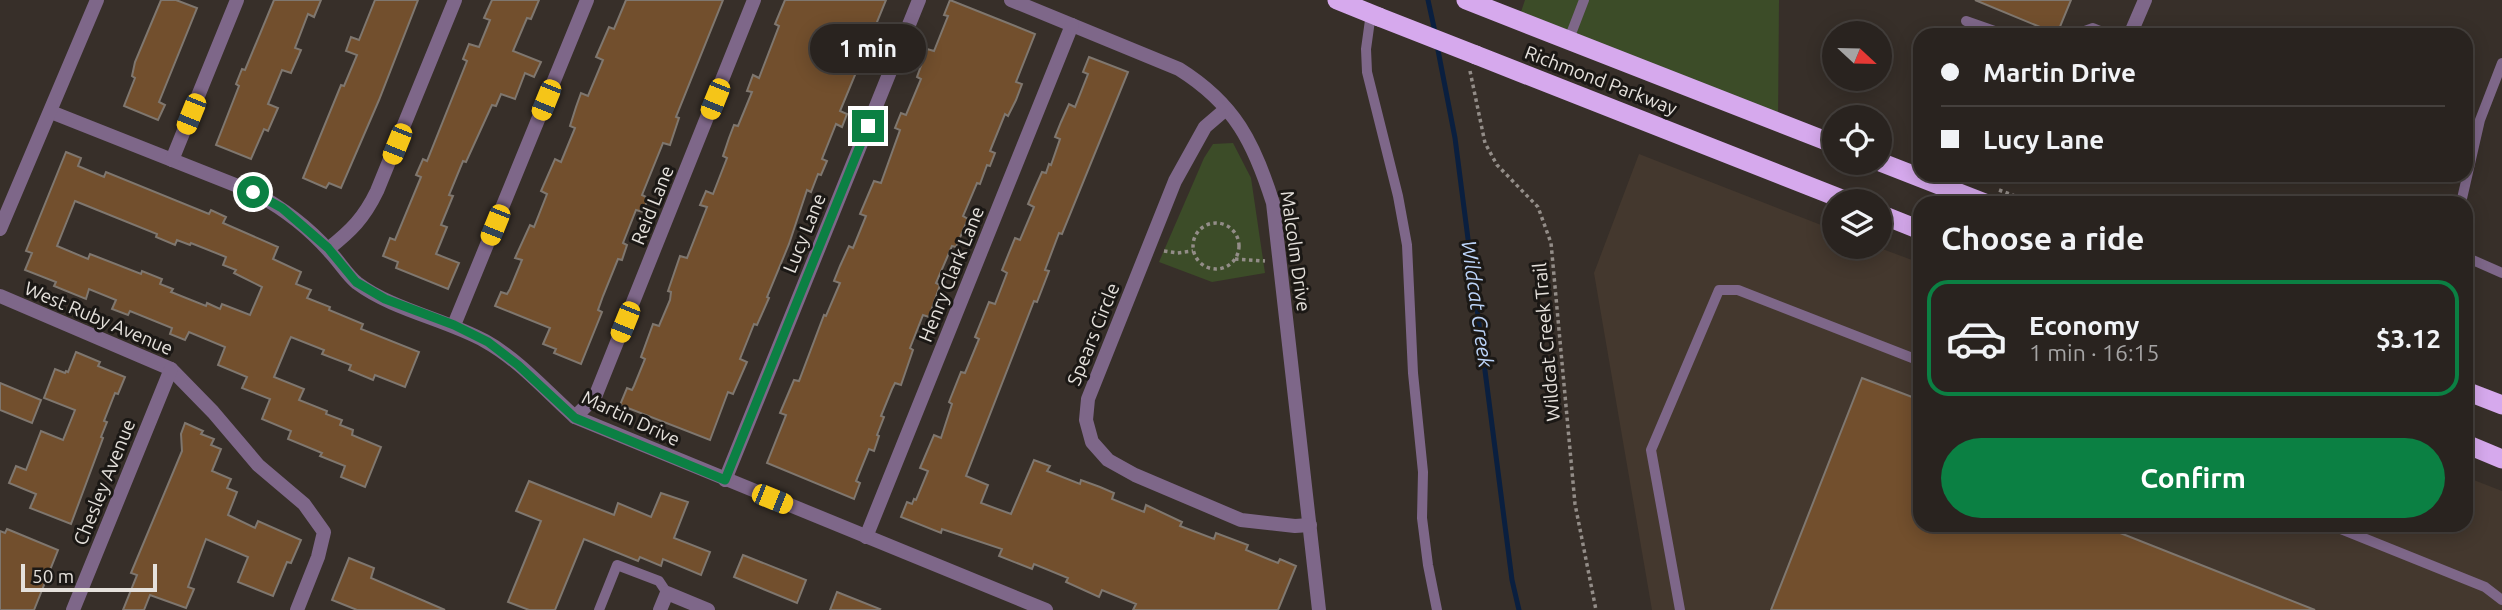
<!DOCTYPE html>
<meta charset="utf-8">
<style>
body{margin:0;font-family:Ubuntu,sans-serif;background:#352f2c;color:#f1f3f6;height:100vh;display:flex;flex-direction:column;font-size:26px;white-space:nowrap}
*{box-sizing:border-box;margin:0}
p{font-size:23px;color:#a5a4a4}
.icon{flex:none;width:38px;height:38px;fill:none;stroke:currentColor;stroke-width:2;stroke-linecap:round;stroke-linejoin:round}
.map{position:relative;flex:1;overflow:hidden}
.panel{position:absolute;left:1913px;top:196px;width:560px;height:336px;display:flex;flex-direction:column;background:#29231f;border-radius:21px;box-shadow:0 4px 18px #0003,0 0 0 2px #45403d}
.panel>*{flex:none}
.top-card{position:absolute;left:1913px;top:28px;width:560px;height:154px;border-radius:21px;box-shadow:0 4px 18px #0003,0 0 0 2px #45403d;display:grid;align-content:center;height:154px;padding:0 28px;background:#29231f}
.needle{width:46px;rotate:112deg}
.tools{position:absolute;left:1822px;top:21px;display:grid;gap:14px}
.tools a{display:grid;place-items:center;width:70px;height:70px;border-radius:50%;background:#29231f;box-shadow:0 4px 18px #0003,0 0 0 2px #45403d;font-size:35px}
.scale{position:absolute;left:21px;bottom:18px;width:136px;box-sizing:border-box;padding-left:7px;border:4px solid #e5e1dc;border-top:0;font-size:19px;line-height:24px;white-space:nowrap;color:#e5e1dc;-webkit-text-stroke:5px #1b1815;paint-order:stroke}
.end{position:absolute;width:32px;height:32px;margin:-16px;border:9px solid #0b8043;background:#fff;box-shadow:0 0 0 4px #fff}
.from{border-radius:50%}
.bubble{position:absolute;height:49px;border-radius:24px;background:#29231f;box-shadow:0 4px 18px #0003,0 0 0 2px #45403d;font-size:23px;font-weight:600;line-height:49px;text-align:center}
.car{position:absolute;width:21px;height:42px;margin:-21px -10px;border-radius:9px;box-shadow:0 0 5px 2px #0007;background:linear-gradient(#f5c518 24%,#345 0 40%,#f5c518 0 76%,#345 0 86%,#f5c518 0)}
.top-card b{display:flex;align-items:center;gap:24px;height:66px;font-size:26px}
.top-card b+b{border-top:2px solid #45403d}
.top-card i{width:18px;height:18px;background:#f1f3f6}
ul{padding:0;list-style:none}
li{display:flex;align-items:center;gap:21px;height:116px;margin:0 14px 10px;padding:0 14px;border:4px solid #45403d;border-radius:21px}
li div{flex:1}
li b{display:block;font-size:26px}
li em{font-style:normal;font-weight:600}
li.current{border-color:#0b8043}
li>.icon{width:63px;height:63px;stroke-width:1.5}
h2{padding:0 28px;font-size:32px;line-height:84px}
.button{display:flex;gap:14px;margin-top:auto;padding:14px 28px}
.button a{flex:1;height:80px;border-radius:42px;background:#0b8043;color:#fff;font-size:28px;font-weight:600;line-height:80px;text-align:center}
.map>svg:first-child{display:block}
.built{fill:#44382e}
.green{fill:#3c4c28}
.lines{fill:none;stroke-linecap:round;stroke-linejoin:round}
.stream{stroke:#0a1f3f;stroke-width:5}
.building{fill:#724f2d;stroke:#7f776f;stroke-width:2;fill-rule:evenodd}
.path{stroke:#938d88;stroke-width:3.5;stroke-dasharray:3.5 3.5;stroke-linecap:butt}
.service{stroke:#7e6789;stroke-width:10}
.minor{stroke:#7e6789;stroke-width:14}
.trunk{stroke:#d6a9ed;stroke-width:19}
.trunk-bridge{stroke:#d6a9ed;stroke-width:19}
.route{stroke:#0b8043;stroke-width:9}
.labels{text-anchor:middle;dominant-baseline:central;stroke-width:6;stroke-linejoin:round;paint-order:stroke}
.street-label{font-size:19px;fill:#e5e1dc;stroke:#1b1815}
.water-label{font-size:21px;font-style:italic;fill:#bbd3f8;stroke:#1b1815}
</style>
<div class="map">
<svg width="2502" height="610" viewBox="0 0 2502 610">
<rect width="100%" height="100%" fill="#372f29"/>
<polygon class="built" points="1639,154 1834,230 1834,247 1877,247 1920,263 1920,525 2466,525 2466,477 2502,491 2502,610 1652,610 1594,273"/>
<g class="green">
<polygon points="1525,0 1779,0 1778,122 1518,21"/>
<polygon points="1233,143 1251,178 1265,273 1212,282 1159,262 1204,158 1213,144"/>
</g>
<g class="lines">
<g class="stream">
<polyline points="1428,0 1435,32"/>
<polyline points="1437,45 1455,138 1512,580 1519,610"/>
</g>
</g>
<g class="building">
<polygon points="161,0 176,0 197,8 159,102 165,105 158,120 124,106 135,78 132,76 135,62"/>
<polygon points="274,0 321,0 314,17 308,14 295,48 301,50 291,73 282,70 268,104 278,108 268,131 264,129 251,159 216,145 239,86 236,84 242,69 245,70"/>
<polygon points="375,0 418,0 379,100 341,188 329,183 326,188 303,178 341,85 344,86 357,55 346,51 351,37 359,40"/>
<polygon points="492,0 539,0 531,19 527,18 513,51 541,62 534,77 525,73 515,99 501,94 496,106 492,105 466,162 463,161 449,195 453,196 441,225 447,227 436,254 459,263 448,289 396,268 398,262 383,256 390,238 395,240 421,177 416,175 423,159 427,161 467,61 463,59 469,44 479,47 490,20 484,18"/>
<polygon points="626,0 723,0 676,117 679,118 670,145 663,143 642,195 648,198 643,212 636,210 623,243 627,245 622,260 618,259 603,296 598,310 602,312 581,364 554,353 556,349 543,344 550,328 495,306 501,292 507,294 510,289 522,260 515,258 530,225 534,227 547,194 541,191 555,159 561,162 575,128 570,126 576,107 581,93 588,96 603,60 596,57 609,27 614,29"/>
<polygon points="785,0 886,0 868,44 874,47 869,61 862,58 840,111 847,114 842,127 836,124 822,159 827,161 821,175 818,174 811,192 807,190 789,244 767,297 769,298 757,325 754,324 740,359 747,362 733,394 728,392 710,440 620,405 627,388 632,390 634,386 645,359 641,357 653,324 659,326 670,300 671,292 668,291 680,256 687,258 707,207 700,205 706,191 713,194 727,158 723,156 729,138 734,125 738,126 752,92 747,91 753,75 759,78 779,26 775,24"/>
<polygon points="950,0 1035,34 1016,82 1022,84 1016,100 1008,116 1005,114 990,151 995,153 990,166 987,165 980,184 977,183 963,216 968,219 956,247 952,246 936,283 940,285 929,317 923,315 910,348 913,350 901,385 895,383 892,389 881,416 884,417 877,435 879,436 874,451 869,449 856,481 860,483 854,499 767,463 786,415 780,413 794,380 799,381 824,315 826,316 840,283 834,281 840,266 849,246 853,248 866,216 860,214 874,181 881,183 900,130 895,128 901,113 906,115 921,79 917,77 927,49 934,51 948,16 944,15"/>
<polygon points="1975,0 2071,0 2057,34"/>
<polygon points="1089,57 1128,72 1062,234 1059,233 1045,270 1049,271 1037,302 1034,301 966,476 988,485 981,503 1011,514 1034,460 1050,466 1047,471 1080,484 1081,480 1100,487 1114,493 1112,499 1144,512 1146,505 1182,522 1180,526 1214,539 1216,533 1248,545 1246,550 1278,563 1280,559 1296,566 1278,610 1133,610 1136,604 1102,590 1099,597 1066,582 1068,578 1034,564 1032,569 999,556 1002,549 942,529 941,533 901,517 907,502 912,504 914,499 916,500 928,471 920,468 934,435 941,438 952,404 949,402 961,372 965,373 979,339 975,337 989,302 995,304 1007,273 1002,270 1015,238 1020,240 1034,207 1028,204 1034,190 1042,172 1046,173 1049,164 1051,165 1060,139 1055,137 1061,122 1069,104 1075,107 1088,74 1083,72"/>
<path d="M66,152L81,158L78,166L104,177L106,172L209,214L211,210L226,217L223,223L278,247L273,259L301,272L296,284L311,290L307,298L330,307L329,310L363,324L361,329L419,352L405,387L375,375L373,380L349,370L351,365L322,354L324,350L291,337L289,341L274,377L304,389L299,400L327,411L326,414L342,420L340,425L353,430L352,435L381,447L365,487L341,477L345,466L320,456L322,453L288,439L291,431L262,419L270,399L242,388L247,377L218,365L225,347L189,332L185,340L170,334L172,328L130,311L128,315L112,309L116,300L89,289L86,299L54,286L56,282L25,270L32,253L26,251ZM75,201L157,234L156,237L175,245L177,240L190,245L191,243L226,257L223,265L236,270L234,273L262,287L250,315L222,304L220,309L207,303L206,306L171,292L173,289L160,284L162,279L142,271L141,274L90,254L88,259L57,246Z"/>
<polygon points="76,352 100,362 98,366 125,377 118,394 115,393 104,421 107,422 101,437 103,438 71,524 30,508 36,494 9,483 16,466 26,470 41,431 63,440 75,410 44,398 55,369 65,373 66,371 68,372"/>
<polygon points="1862,378 1920,400 1920,525 2100,525 2315,610 1771,610"/>
<polygon points="0,383 41,400 32,423 0,410"/>
<polygon points="185,423 203,431 201,434 214,439 211,445 221,449 212,471 231,479 227,488 237,492 228,515 255,528 258,521 301,540 291,563 287,562 273,596 238,582 248,557 206,539 188,587 194,589 186,608 150,595 144,610 123,610 137,575 131,573 182,451 181,434"/>
<polygon points="529,481 614,515 618,503 651,517 661,493 688,502 674,538 710,552 701,575 663,559 661,566 640,557 638,561 584,539 555,610 529,610 508,602 541,521 516,511"/>
<polygon points="7,529 58,550 34,610 0,610 0,531 5,533"/>
<polygon points="743,555 806,580 797,603 734,577"/>
<polygon points="349,558 374,568 371,578 445,610 357,610 332,600"/>
<polygon points="837,592 880,609 879,610 830,610"/>
</g>
<g class="lines">
<g class="path">
<polyline points="1470,71 1485,143 1497,165 1538,207 1551,243 1575,504 1596,610"/>
<polyline points="1999,190 2033,203"/>
<circle cx="1216" cy="246" r="23"/>
<polyline points="1164,251 1177,253 1193,251"/>
<polyline points="1235,259 1265,261"/>
</g>
<g class="service">
<polyline points="1371,13 1366,49 1367,72 1398,196 1407,245 1413,373 1423,472 1422,518 1428,565 1437,610"/>
<polyline points="1966,21 2006,35"/>
<polyline points="2074,35 2093,28 2110,35"/>
<polyline points="1569,39 1584,0"/>
<polyline points="2461,203 2480,120 2502,63"/>
<polyline points="2466,253 2468,258 2502,273"/>
<polyline points="2331,525 2485,587 2502,600"/>
<polyline points="599,610 617,565 659,581 667,593"/>
<polyline points="1680,610 1651,450 1719,290 1738,290 1920,361"/>
</g>
<g class="minor">
<path d="M1011,0L1179,69C1235,104 1254,143 1273,203L1319,610"/>
<polyline points="2130,35 2145,0"/>
<polyline points="1226,109 1205,127 1175,181 1088,399 1086,420 1092,442 1108,460 1135,475 1241,520 1295,526 1310,525"/>
<path d="M51,112L253,192C281,207 307,226 329,251C339,261 347,275 357,283C393,310 445,319 485,341C518,359 547,392 575,417L1046,610"/>
<polyline points="172,160 237,0"/>
<polyline points="0,229 97,0"/>
<path d="M328,249C351,231 364,218 377,191L455,0"/>
<polyline points="0,296 171,369 213,412 258,465 304,504 324,532 318,557 297,610"/>
<polyline points="454,325 587,0"/>
<polyline points="575,417 595,397 754,0"/>
<polyline points="725,480 919,0"/>
<polyline points="866,537 1072,25"/>
<polyline points="73,610 171,369"/>
<polyline points="660,610 667,593 708,610"/>
</g>
<g class="trunk">
<polyline points="1337,0 1379,17"/>
<polyline points="1466,0 1834,144"/>
<polyline points="1476,55 1847,201"/>
<polyline points="1880,162 1985,203"/>
<polyline points="1880,214 1920,230"/>
<polyline points="2466,391 2502,405"/>
<polyline points="2466,444 2502,459"/>
</g>
<polyline class="trunk-bridge" points="1379,17 1476,55"/>
</g>
<g class="lines">
<polyline class="route" points="253,192 282,208 328,248 356,282 385,299 454,325 488,342 518,365 575,418 725,480 868,126"/>
</g>
<g class="labels">
<g class="street-label">
<text transform="translate(1601 80) rotate(21)">Richmond Parkway</text>
<text transform="translate(652 205) rotate(-68)">Reid Lane</text>
<text transform="translate(804 233) rotate(-68)">Lucy Lane</text>
<text transform="translate(1296 251) rotate(82)">Malcolm Drive</text>
<text transform="translate(951 274) rotate(-68)">Henry Clark Lane</text>
<text transform="translate(99 318) rotate(23)">West Ruby Avenue</text>
<text transform="translate(1093 334) rotate(-68)">Spears Circle</text>
<text transform="translate(1546 342) rotate(-95)">Wildcat Creek Trail</text>
<text transform="translate(631 418) rotate(25)">Martin Drive</text>
<text transform="translate(104 482) rotate(-68)">Chesley Avenue</text>
</g>
<g class="water-label">
<text transform="translate(1478 304) rotate(82)">Wildcat Creek</text>
</g>
</g>
</svg>
<div class="tools">
<a><svg class="needle" viewBox="-14 -14 28 28"><path d="M0-13l5 13h-10z" fill="#e53935"/><path d="M0 13l5-13h-10z" fill="#a5a4a4"/></svg></a>
<a><svg class="icon" aria-label="locate" viewBox="0 0 24 24"><circle cx="12" cy="12" r="6"/><path d="M12 2v4M12 18v4M2 12h4M18 12h4"/></svg></a>
<a><svg class="icon" aria-label="layers" viewBox="0 0 24 24"><path d="M12 4l9 5-9 5-9-5zM3 14l9 5 9-5"/></svg></a>
</div>
<div class="scale">50 m</div>
<i class="end from" style="left:253px;top:192px"></i>
<i class="end" style="left:868px;top:126px"></i>
<div class="bubble" style="left:810px;top:24px;width:116px">1 min</div>
<i class="car" style="left:715px;top:99px;rotate:202deg"></i>
<i class="car" style="left:546px;top:100px;rotate:202deg"></i>
<i class="car" style="left:191px;top:114px;rotate:202deg"></i>
<i class="car" style="left:397px;top:144px;rotate:202deg"></i>
<i class="car" style="left:495px;top:225px;rotate:202deg"></i>
<i class="car" style="left:625px;top:322px;rotate:202deg"></i>
<i class="car" style="left:772px;top:499px;rotate:112deg"></i>
<div class="top-card">
<b><i class="from"></i>Martin Drive</b>
<b><i></i>Lucy Lane</b>
</div>
<section class="panel">
<h2>Choose a ride</h2>
<ul>
<li class="current"><svg class="icon" aria-label="car" viewBox="0 0 24 24"><path d="M5 17H2v-5l4-1 3-4h7l3 4 3 1v5h-3M9 17h6M6 11h13"/><circle cx="7" cy="17" r="2"/><circle cx="17" cy="17" r="2"/></svg><div><b>Economy</b><p>1 min · 16:15</p></div><em>$3.12</em></li>
</ul>
<div class="button"><a>Confirm</a></div>
</section>
</div>
